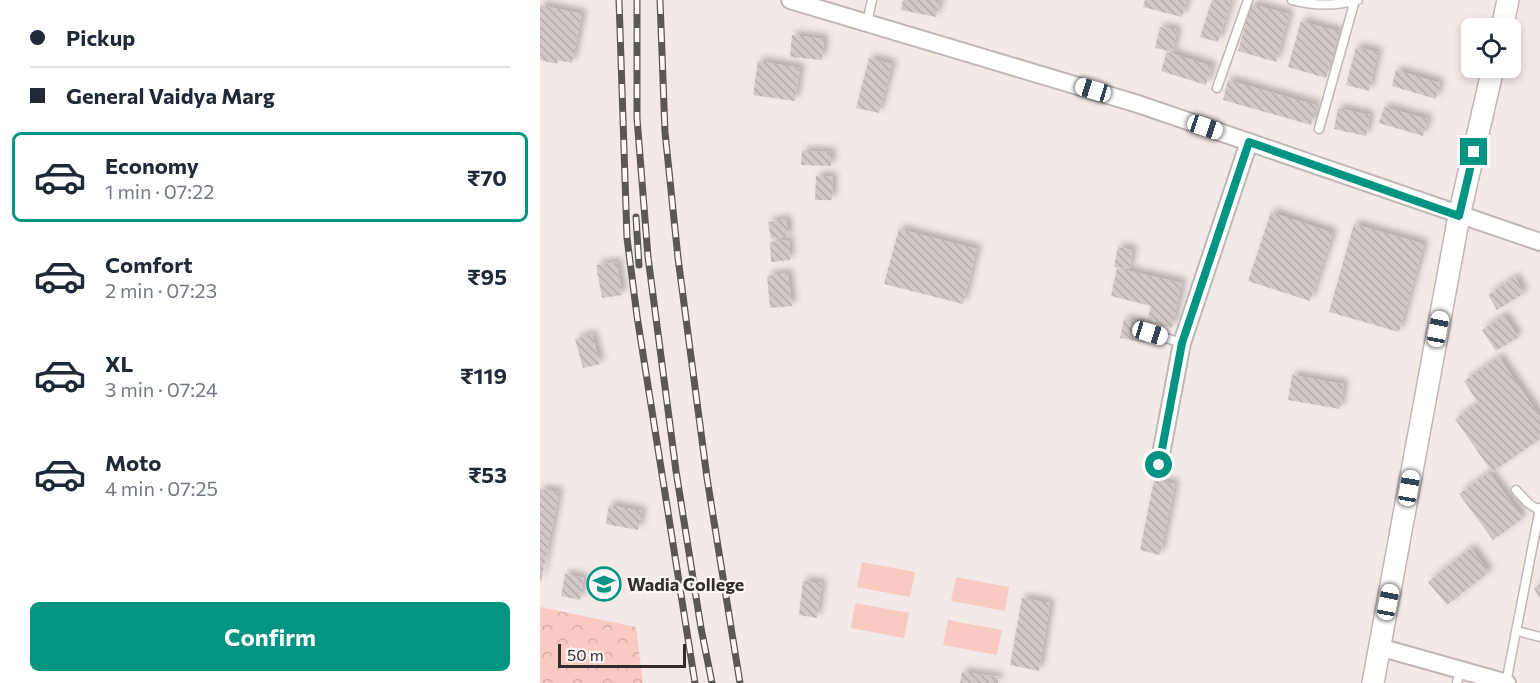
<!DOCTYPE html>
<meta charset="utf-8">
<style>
body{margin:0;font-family:Commissioner,sans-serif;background:#f2f2f3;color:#1f2937;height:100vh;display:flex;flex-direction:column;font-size:22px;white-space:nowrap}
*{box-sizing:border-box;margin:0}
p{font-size:20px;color:#747a83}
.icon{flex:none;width:33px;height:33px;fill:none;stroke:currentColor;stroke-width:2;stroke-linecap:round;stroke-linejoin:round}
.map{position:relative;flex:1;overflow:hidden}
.drawer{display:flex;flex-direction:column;background:#fff;width:540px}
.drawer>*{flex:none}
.hud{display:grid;align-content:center;height:132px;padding:0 30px;background:#fff}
.tools{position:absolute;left:921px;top:18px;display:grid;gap:12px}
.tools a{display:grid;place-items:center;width:60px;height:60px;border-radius:9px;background:#fff;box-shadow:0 3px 9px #0003;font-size:30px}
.scale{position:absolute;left:18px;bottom:15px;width:128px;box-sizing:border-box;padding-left:6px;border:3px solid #302d2c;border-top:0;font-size:16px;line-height:21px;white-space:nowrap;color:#302d2c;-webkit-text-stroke:4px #fff8f7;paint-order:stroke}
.end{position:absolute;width:27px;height:27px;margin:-14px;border:8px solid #029482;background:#fff;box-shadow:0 0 0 3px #fff}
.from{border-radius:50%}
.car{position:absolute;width:18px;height:36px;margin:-18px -9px;border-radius:8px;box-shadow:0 0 4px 2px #0007;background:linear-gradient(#fff 24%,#345 0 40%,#fff 0 76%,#345 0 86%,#fff 0)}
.hud b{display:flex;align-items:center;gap:21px;height:57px;font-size:22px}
.hud b+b{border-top:2px solid #e0e1e3}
.hud i{width:15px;height:15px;background:#1f2937}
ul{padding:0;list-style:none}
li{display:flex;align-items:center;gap:18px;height:90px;margin:0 12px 9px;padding:0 18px;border:3px solid transparent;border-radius:9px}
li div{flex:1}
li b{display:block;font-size:22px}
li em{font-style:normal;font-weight:700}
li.active{border-color:#029482}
li>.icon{width:54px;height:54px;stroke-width:1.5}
.action{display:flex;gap:12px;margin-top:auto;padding:12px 30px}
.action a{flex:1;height:69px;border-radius:9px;background:#029482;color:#fff;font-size:24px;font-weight:700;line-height:69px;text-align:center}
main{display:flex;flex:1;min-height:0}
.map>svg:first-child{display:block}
.grass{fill:#f8cac2}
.park{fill:url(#park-crowns)}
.building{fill:url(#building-back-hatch);filter:url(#shadow)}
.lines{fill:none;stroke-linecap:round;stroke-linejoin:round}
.service-casing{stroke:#bfb7b6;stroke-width:11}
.minor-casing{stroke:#bfb7b6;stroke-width:20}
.tertiary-casing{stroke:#bfb7b6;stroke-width:24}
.service{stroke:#fff;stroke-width:8}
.minor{stroke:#fff;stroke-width:16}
.tertiary{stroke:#fff;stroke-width:21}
.rail-casing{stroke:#5b5756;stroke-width:7}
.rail{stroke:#fff8f7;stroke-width:4.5;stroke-dasharray:14;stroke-linecap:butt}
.route{stroke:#029482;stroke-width:8}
.labels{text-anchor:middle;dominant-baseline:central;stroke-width:4.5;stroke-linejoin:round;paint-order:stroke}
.poi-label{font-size:18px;font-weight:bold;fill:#302d2c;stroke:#fff8f7;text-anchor:start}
</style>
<main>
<section class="drawer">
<div class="hud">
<b><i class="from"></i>Pickup</b>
<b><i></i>General Vaidya Marg</b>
</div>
<ul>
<li class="active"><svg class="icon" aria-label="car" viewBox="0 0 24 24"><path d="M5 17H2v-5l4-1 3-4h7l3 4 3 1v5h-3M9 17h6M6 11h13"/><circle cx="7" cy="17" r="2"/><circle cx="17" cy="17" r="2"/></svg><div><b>Economy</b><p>1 min · 07:22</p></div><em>₹70</em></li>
<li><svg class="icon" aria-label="car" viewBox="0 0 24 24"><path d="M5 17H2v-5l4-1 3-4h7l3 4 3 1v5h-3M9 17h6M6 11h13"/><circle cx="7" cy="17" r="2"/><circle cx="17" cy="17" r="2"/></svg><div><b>Comfort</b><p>2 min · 07:23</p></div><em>₹95</em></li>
<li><svg class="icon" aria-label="car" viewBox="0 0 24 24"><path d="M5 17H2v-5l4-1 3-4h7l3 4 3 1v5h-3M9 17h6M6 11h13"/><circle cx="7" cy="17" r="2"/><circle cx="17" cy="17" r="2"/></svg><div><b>XL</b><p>3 min · 07:24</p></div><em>₹119</em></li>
<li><svg class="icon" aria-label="car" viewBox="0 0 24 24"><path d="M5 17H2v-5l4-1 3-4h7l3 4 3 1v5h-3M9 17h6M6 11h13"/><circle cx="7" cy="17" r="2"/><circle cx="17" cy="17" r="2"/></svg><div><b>Moto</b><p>4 min · 07:25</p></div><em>₹53</em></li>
</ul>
<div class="action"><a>Confirm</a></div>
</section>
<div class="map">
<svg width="1000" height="683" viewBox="0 0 1000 683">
<defs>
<pattern id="park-crowns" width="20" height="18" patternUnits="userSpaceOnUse" patternTransform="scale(1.5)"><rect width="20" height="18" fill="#f8cac2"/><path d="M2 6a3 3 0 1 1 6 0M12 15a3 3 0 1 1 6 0" fill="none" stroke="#d5aea7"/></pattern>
<pattern id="building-back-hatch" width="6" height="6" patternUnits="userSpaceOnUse" patternTransform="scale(1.5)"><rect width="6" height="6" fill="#d1c9c8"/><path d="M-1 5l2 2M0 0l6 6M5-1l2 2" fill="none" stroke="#b4adac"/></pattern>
<filter id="shadow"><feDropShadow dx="4.5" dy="-4.5" stdDeviation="3" flood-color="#0004"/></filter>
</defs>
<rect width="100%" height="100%" fill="#f3eae8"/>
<g class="grass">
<polygon points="322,562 375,572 370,597 317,587"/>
<polygon points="416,577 469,587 465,611 411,601"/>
<polygon points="315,603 369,613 364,638 311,628"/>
<polygon points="408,620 462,630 457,655 403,645"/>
</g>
<polygon class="park" points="0,607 96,627 103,683 0,683"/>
<g class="building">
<polygon points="363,0 400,0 396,17 361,10"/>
<polygon points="605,0 647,0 642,17 603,7"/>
<polygon points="672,0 691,1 678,42 660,37"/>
<polygon points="711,4 749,14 736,62 698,51"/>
<polygon points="0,5 42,14 32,63 18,60 17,64 0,60"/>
<polygon points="761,21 800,32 786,78 748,67"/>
<polygon points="620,27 637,30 633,52 615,48"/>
<polygon points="252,35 284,39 282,60 250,57"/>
<polygon points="816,47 838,52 829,91 806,85"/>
<polygon points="627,52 672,66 666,85 621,71"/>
<polygon points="329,58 352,64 339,113 316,108"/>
<polygon points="218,61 260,68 255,101 213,95"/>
<polygon points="856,70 900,83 896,99 852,86"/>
<polygon points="688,80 776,105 771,125 683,100"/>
<polygon points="844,107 888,119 883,136 839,123"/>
<polygon points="798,108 830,115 826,136 794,129"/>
<polygon points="262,151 291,152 291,166 261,165"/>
<polygon points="276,176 293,177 292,200 275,200"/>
<polygon points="731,212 793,233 770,301 708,281"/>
<polygon points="246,219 249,236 231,239 228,222"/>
<polygon points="814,224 884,244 859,332 789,312"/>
<polygon points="359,229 437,249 423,304 344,284"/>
<polygon points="249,240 250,260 231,262 230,242"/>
<polygon points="578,247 593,250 589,269 574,267"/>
<polygon points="77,262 82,295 62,298 56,265"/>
<polygon points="577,268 642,283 632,328 607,322 611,306 571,296"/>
<polygon points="248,273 252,306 230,308 227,276"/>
<polygon points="975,277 984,293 957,310 948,295"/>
<polygon points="964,315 978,337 956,351 942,330"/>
<polygon points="584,319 609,324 605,343 580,338"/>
<polygon points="52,334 60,364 43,368 35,339"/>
<polygon points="959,357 1000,417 1000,439 952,472 915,419 938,403 924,381"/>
<polygon points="752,375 804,384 800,409 748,400"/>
<polygon points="949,472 983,518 953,540 919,494"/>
<polygon points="614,480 635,484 620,555 600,550"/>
<polygon points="0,489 19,492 1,582 0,582"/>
<polygon points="69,505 102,511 98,530 66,524"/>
<polygon points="931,548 949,572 907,605 888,582"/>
<polygon points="25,574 44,578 40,600 21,596"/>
<polygon points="263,581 282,583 277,618 259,615"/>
<polygon points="1000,584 1000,599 994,588"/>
<polygon points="482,598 510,603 499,671 470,665"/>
<polygon points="422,672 459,677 458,683 420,683"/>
</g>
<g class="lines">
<g class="service-casing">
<g id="service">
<path d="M752,0C772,6 798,6 818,0"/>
<polyline points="327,23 332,0"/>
<polyline points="677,88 708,0"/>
<polyline points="779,129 815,0"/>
<polyline points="610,333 642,343"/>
<polyline points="976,490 988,503 1000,511"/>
<polyline points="977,631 1000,637"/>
<polyline points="917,683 920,670"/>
<polyline points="966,683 1000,508"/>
</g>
</g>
<g class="minor-casing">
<g id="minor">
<polyline points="250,0 598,104 1000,242"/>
<polyline points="619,465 642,343 709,142"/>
<polyline points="839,647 967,683"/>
</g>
</g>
<g class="tertiary-casing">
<g id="tertiary">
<polyline points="962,28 968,0"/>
<polyline points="833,683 919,216 953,68"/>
</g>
</g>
<use href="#service" class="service"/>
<use href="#minor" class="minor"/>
<use href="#tertiary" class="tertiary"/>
<g class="rail-casing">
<g id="rail">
<polyline points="79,0 87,238 97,316 155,683"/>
<polyline points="97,0 97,118 108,257 136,471 161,628 172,683"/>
<polyline points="120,0 125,132 138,258 167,478 200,683"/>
<polyline points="96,217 99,265"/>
</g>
</g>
<use href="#rail" class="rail"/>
</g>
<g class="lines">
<polyline class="route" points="619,465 642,343 709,142 919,216 934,152"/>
</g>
<defs>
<g id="school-ring" transform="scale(1.725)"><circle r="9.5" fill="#fff8f7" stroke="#029482" stroke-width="1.5"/><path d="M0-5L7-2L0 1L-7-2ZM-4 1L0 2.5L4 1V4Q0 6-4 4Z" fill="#029482"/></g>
</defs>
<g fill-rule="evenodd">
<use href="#school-ring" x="64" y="584"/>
</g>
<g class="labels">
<g class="poi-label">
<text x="87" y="584">Wadia College</text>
</g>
</g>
</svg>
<div class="tools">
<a><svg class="icon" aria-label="locate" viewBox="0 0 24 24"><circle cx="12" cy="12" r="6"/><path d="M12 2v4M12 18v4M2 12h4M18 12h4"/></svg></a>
</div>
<div class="scale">50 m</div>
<i class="end from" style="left:619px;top:465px"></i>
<i class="end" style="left:934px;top:152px"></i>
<i class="car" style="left:553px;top:90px;rotate:287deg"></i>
<i class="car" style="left:665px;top:127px;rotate:109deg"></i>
<i class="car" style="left:898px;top:329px;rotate:11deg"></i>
<i class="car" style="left:610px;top:333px;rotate:107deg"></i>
<i class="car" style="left:869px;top:488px;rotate:10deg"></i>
<i class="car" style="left:848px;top:602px;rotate:11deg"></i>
</div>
</main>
